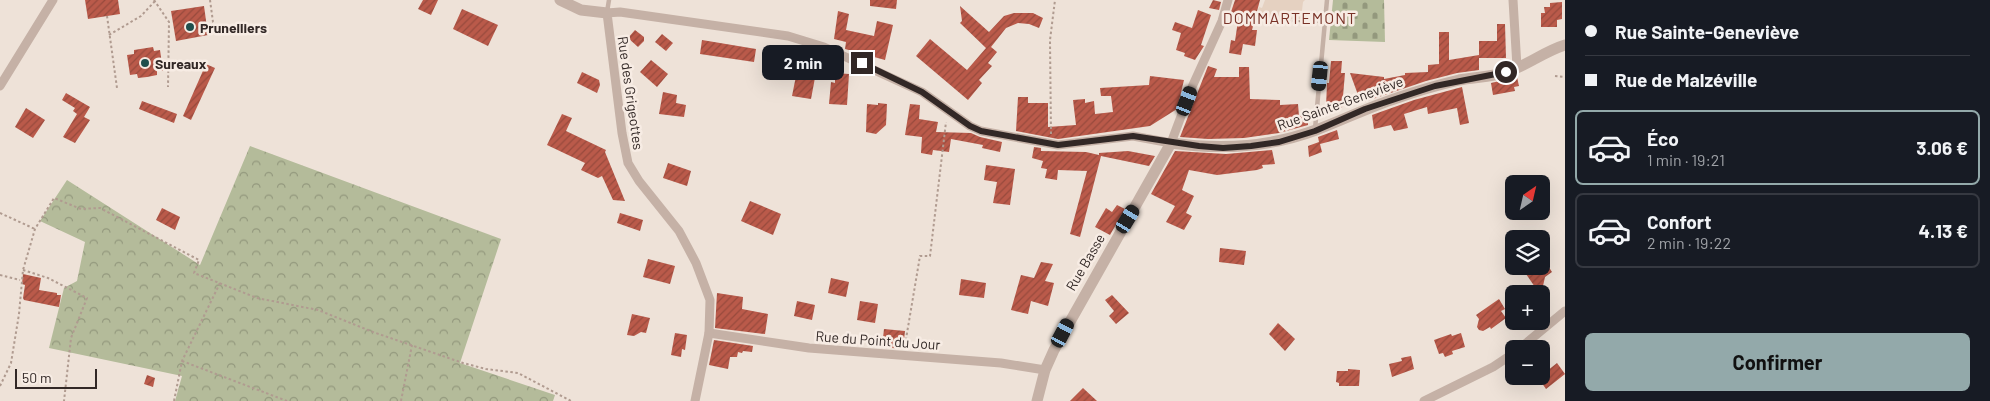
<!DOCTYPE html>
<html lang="fr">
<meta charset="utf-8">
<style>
body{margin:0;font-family:Barlow,sans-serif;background:#20242c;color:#f1f3f6;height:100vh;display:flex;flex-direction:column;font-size:19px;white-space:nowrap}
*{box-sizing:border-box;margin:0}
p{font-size:16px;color:#9ea1a6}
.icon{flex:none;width:28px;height:28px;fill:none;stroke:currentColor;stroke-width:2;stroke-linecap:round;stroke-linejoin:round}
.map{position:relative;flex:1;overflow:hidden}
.drawer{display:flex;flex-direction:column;background:#171b24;width:425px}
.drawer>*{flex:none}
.top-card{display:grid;align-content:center;height:110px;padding:0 20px;background:#171b24}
.needle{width:32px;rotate:34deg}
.fabs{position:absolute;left:1505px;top:175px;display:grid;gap:10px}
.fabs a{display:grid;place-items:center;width:45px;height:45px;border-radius:8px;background:#171b24;box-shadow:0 5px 20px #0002;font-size:25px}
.scale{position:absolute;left:15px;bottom:12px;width:82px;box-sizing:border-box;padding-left:5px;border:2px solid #322826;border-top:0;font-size:14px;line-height:18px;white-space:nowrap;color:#322826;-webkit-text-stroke:4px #f7ece4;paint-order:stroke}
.end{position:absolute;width:22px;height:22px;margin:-11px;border:6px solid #322826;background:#fff;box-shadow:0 0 0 2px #fff}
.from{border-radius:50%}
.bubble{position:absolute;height:35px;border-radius:8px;background:#171b24;box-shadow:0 5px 20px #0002;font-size:16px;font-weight:700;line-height:35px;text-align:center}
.car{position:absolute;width:15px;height:30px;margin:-15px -8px;border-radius:6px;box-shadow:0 0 4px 1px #0007;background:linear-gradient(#222 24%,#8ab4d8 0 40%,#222 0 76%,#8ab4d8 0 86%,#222 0)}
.top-card b{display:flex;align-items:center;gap:18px;height:48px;font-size:19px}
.top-card b+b{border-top:1px solid #363941}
.top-card i{width:12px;height:12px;background:#f1f3f6}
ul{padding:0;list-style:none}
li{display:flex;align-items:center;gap:15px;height:75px;margin:0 10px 8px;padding:0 10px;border:2px solid #363941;border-radius:8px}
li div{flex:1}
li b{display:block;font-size:19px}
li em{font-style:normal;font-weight:700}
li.current{border-color:#93a9aa}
li>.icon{width:45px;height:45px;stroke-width:1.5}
.primary-button{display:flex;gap:10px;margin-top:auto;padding:10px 20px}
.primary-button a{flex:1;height:58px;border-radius:8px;background:#93a9aa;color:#111;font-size:20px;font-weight:700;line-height:58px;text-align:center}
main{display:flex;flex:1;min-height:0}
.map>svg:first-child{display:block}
.forest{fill:url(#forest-crowns)}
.cemetery{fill:url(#cemetery-stones)}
.plaza{fill:#e5d1c1}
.building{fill:url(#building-hatch)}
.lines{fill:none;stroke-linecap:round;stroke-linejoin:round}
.path{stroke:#b09b90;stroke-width:2;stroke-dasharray:2.5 2.5;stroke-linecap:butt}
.service{stroke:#c5b1a6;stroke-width:4.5}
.minor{stroke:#c5b1a6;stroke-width:9}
.tertiary{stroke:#c5b1a6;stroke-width:11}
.route{stroke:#322826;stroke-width:6}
.poi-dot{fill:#204f4d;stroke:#f7ece4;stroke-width:2}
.labels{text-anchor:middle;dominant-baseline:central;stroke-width:5;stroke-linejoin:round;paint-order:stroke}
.poi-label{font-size:14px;font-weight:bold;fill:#322826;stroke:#f7ece4;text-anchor:start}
.street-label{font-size:14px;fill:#322826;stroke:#f7ece4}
.quarter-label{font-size:16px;letter-spacing:1px;fill:#793227;stroke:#f7ece4}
</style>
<main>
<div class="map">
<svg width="1565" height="401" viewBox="0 0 1565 401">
<defs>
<pattern id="forest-crowns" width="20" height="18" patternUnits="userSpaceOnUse" patternTransform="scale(1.25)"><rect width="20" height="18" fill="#b4bb9a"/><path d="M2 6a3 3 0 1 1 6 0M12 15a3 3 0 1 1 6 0" fill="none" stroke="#93987d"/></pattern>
<pattern id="cemetery-stones" width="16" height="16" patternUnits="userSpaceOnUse" patternTransform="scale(1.25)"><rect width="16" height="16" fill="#b4bb9a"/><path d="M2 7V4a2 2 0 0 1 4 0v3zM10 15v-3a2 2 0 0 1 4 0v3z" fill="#93987d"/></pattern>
<pattern id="building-hatch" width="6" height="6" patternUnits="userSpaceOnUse" patternTransform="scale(1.25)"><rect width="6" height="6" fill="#ba5a4a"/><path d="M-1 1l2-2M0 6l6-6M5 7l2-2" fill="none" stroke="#984a3d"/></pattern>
</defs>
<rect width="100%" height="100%" fill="#eee2d8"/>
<polygon class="forest" points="250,146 501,239 460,363 555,395 553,401 175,401 182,376 49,348 64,288 77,281 85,242 40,221 67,180 200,265"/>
<polygon class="cemetery" points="1333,0 1384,0 1385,42 1329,40"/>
<polygon class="plaza" points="1265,0 1305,0 1303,2 1301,19 1255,18 1259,7 1262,8"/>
<g class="building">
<polygon points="85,0 118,0 120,14 88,19"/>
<polygon points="423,0 438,0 431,15 418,9"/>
<polygon points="870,0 897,0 896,9 870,6"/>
<polygon points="1213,0 1221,2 1219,10 1209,8"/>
<polygon points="1235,0 1260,0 1252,30 1257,30 1255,46 1243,44 1241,55 1229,53 1231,40 1235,41 1239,14 1231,12"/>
<polygon points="1562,2 1562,19 1557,20 1557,27 1541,27 1541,13 1545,13 1544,7 1550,7 1550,3"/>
<polygon points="204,6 208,35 176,41 171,11"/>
<polygon points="960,6 989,32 1004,16 1014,13 1033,13 1043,18 1039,28 1029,24 1018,23 1006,28 991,47 997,52 988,63 992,66 979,80 982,83 968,100 916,56 930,39 967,70 986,48 960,23 962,21"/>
<polygon points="462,9 498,25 488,46 453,29"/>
<polygon points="1198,10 1211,15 1201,45 1204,46 1195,60 1184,56 1185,53 1176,50 1181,33 1172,30 1175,22 1192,28"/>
<polygon points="838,11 849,14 846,30 874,36 877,21 893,25 885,60 845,49 846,42 834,39"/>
<polygon points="1497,24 1505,24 1506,58 1479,58 1479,41 1497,41"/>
<polygon points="635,30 644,37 644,41 638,47 628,38"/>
<polygon points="1439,32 1449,32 1449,60 1479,55 1479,70 1457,73 1426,81 1361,103 1350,73 1384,77 1384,79 1405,75 1405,73 1428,72 1428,65 1439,64"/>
<polygon points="662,34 673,43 666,51 655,42"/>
<polygon points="702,40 756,49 754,62 700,54"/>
<polygon points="153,47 154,51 160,50 163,71 157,71 157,75 147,77 138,78 137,74 130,75 127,55 134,54 134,50"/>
<polygon points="651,60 668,74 657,87 640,72"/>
<polygon points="1331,61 1342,61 1341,73 1345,73 1342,108 1326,107 1327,83 1329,83"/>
<polygon points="206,64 215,68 191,120 183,116"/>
<polygon points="805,65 817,67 811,99 792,96 796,76 798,76 800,73 803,74"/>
<polygon points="1208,66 1217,69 1214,77 1239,77 1239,67 1249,67 1250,99 1280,100 1280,105 1298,104 1299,116 1307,115 1308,125 1279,133 1244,138 1208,139 1180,137"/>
<polygon points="582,72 599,80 600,85 597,93 577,83"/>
<polygon points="835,73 849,74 847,105 829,104 831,82 835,83"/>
<polygon points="1150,76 1184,80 1177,109 1150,126 1058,139 1016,131 1018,97 1028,97 1028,103 1048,103 1048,127 1076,125 1073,100 1085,99 1085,103 1094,101 1095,114 1113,112 1111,96 1101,96 1100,88 1149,85"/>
<polygon points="1517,77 1519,86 1514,87 1515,91 1493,95 1491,83"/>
<polygon points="1462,87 1469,123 1460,125 1457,108 1428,114 1427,107 1404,114 1408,128 1394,131 1391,125 1374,129 1372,115 1414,100"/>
<polygon points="663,92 677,95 676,103 686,105 684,117 659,114"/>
<polygon points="66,93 90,107 84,117 90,120 75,143 63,137 77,114 73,111 75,108 62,100"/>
<polygon points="142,101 177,114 174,123 139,109"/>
<polygon points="878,103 887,104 886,125 876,134 866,132 867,104 878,105"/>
<polygon points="910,104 920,105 919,119 938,122 936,132 971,133 980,137 1002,142 1000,152 982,148 983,145 951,139 949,152 933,150 932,155 921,153 922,137 905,135"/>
<polygon points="26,108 45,120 33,138 15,127"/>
<polygon points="562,114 572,118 566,131 606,150 605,152 625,201 613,200 602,176 598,178 581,170 585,163 547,145"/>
<polygon points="1337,130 1339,139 1320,144 1322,152 1309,157 1308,146 1319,142 1318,137"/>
<polygon points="1034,147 1041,148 1041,151 1086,152 1099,155 1099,153 1128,151 1155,156 1149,166 1101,156 1080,237 1070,234 1087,171 1058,170 1057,180 1045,178 1047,169 1041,168 1043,161 1032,158"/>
<polygon points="1272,150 1275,164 1262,165 1263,168 1257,170 1217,175 1189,170 1182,190 1194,196 1186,213 1192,216 1184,230 1166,222 1175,206 1151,194 1175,151 1226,154"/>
<polygon points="668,163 691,171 687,186 663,178"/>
<polygon points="986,165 1015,169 1010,205 993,203 997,182 984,180"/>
<polygon points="750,201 781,214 773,235 741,221"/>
<polygon points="1117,205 1125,209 1110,235 1095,227 1106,208 1112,212"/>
<polygon points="162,208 180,217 175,230 156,220"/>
<polygon points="620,213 643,220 640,231 617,223"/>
<polygon points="1220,248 1246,251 1244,265 1219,262"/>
<polygon points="648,259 675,266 670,284 643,277"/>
<polygon points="1545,261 1552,272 1545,277 1543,286 1537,290 1526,274 1538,266 1541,266 1541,264"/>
<polygon points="1041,262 1053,264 1045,281 1054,283 1048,306 1031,301 1028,314 1011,310 1021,275 1034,278"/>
<polygon points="23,274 41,278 39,290 57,293 57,295 61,295 59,307 24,300 23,298 25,285 22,284"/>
<polygon points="831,278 849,282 846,297 828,293"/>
<polygon points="961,279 986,283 984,298 959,295"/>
<polygon points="717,293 743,297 742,309 768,314 765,334 715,328"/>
<polygon points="1112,295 1129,313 1116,324 1109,316 1114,311 1105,300"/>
<polygon points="1499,299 1505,309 1501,311 1506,318 1491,329 1490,327 1483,331 1479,330 1477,327 1479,319 1476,315"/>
<polygon points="797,301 815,305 812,320 794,316"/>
<polygon points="860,301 878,304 875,323 857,320"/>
<polygon points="632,314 650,318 646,333 641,332 634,336 627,335"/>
<polygon points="1278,323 1295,339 1285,351 1269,334"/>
<polygon points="884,329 905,331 903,349 882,347"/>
<polygon points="675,333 687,335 685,350 682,349 681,357 671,355"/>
<polygon points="1461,333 1465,347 1452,351 1453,354 1445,357 1443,353 1439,354 1434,340 1451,334 1452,336"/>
<polygon points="714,340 753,346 752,352 743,351 742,353 738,352 737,357 730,357 728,369 709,365"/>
<polygon points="1411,356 1414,369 1392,377 1389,364 1402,361 1401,358"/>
<polygon points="1557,363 1565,374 1546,389 1537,376 1541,376 1541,372 1545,369 1547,371"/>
<polygon points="1348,369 1360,370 1359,386 1339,386 1339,383 1336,382 1337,371 1348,371"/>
<polygon points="147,375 155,378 153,387 144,384"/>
<polygon points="1083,388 1097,401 1070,401"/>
</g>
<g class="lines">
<g class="path">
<polyline points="154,0 169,22 168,87"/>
<polyline points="210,0 213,22 223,36"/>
<polyline points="1233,15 1253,19 1318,22"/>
<polyline points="107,16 117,88"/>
<polyline points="109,35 141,16 156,0"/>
<polyline points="1555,76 1565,77"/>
<polyline points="1051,134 1050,40 1055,0"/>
<polyline points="0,213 35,229"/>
<polyline points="23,270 48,278 87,298 71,338 64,401"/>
<polyline points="0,275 20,280"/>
<polyline points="905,345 920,256 930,256 946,122"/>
<polyline points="182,361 287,401"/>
<polyline points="0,386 11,363 19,314 23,270 35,229 54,198 81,209 100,208 199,260 194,273 257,298 318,310 373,332 463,363 486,369 518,373 571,401"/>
<polyline points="174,401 182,361 220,283"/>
<polyline points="401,401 412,345"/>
</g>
<g class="service">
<polyline points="607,12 609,0"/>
<polyline points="1315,129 1327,0"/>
</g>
<g class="minor">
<polyline points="1513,0 1517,67"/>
<polyline points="0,86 53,0"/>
<polyline points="709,333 809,348 1001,363 1045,370"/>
<polyline points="1519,349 1565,311"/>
<polyline points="695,401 709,333 710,300 696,263 679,231 639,181 628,163 622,133 607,13 620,12 788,36 824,47 922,92 970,126 981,131 1058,145 1133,136 1171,143 1192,87 1222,21 1228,0"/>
<polyline points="1424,401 1493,367 1514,353"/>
</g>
<g class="tertiary">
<polyline points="560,0 581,10 607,13"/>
<path d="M1037,401L1045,370L1054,350L1171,143C1221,150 1268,148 1316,130C1343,120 1369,107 1397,98C1417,91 1438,85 1459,80C1474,77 1492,77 1507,72C1528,65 1545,51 1565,45"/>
</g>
</g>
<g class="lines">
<polyline class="route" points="862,63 922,92 970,126 981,131 1058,145 1133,136 1199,146 1223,148 1251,146 1279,142 1315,131 1365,109 1435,86 1506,72"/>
</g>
<g class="poi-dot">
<circle cx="190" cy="27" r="5"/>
<circle cx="145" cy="63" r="5"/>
</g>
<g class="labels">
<g class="poi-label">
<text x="200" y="27">Prunelliers</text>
<text x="155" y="63">Sureaux</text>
</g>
<g class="street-label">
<text transform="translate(631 93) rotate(82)">Rue des Grigeottes</text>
<text transform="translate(1340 103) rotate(-20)">Rue Sainte-Geneviève</text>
<text transform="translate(1085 262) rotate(-60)">Rue Basse</text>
<text transform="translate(878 340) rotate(4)">Rue du Point du Jour</text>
</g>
<g class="quarter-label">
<text x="1290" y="17">DOMMARTEMONT</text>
</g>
</g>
</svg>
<div class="fabs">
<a><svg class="needle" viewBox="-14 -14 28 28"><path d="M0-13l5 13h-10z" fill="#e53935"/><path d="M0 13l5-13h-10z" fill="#9ea1a6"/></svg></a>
<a><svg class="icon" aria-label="layers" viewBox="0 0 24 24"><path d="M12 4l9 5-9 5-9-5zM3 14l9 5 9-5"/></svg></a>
<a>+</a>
<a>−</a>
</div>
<div class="scale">50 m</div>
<i class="end from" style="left:1506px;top:72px"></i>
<i class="end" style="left:862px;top:63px"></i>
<div class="bubble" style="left:762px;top:45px;width:82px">2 min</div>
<i class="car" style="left:1320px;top:76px;rotate:186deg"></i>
<i class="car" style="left:1187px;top:101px;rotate:21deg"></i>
<i class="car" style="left:1128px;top:219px;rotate:31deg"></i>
<i class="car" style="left:1063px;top:333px;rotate:28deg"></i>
</div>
<section class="drawer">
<div class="top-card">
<b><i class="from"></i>Rue Sainte-Geneviève</b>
<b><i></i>Rue de Malzéville</b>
</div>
<ul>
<li class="current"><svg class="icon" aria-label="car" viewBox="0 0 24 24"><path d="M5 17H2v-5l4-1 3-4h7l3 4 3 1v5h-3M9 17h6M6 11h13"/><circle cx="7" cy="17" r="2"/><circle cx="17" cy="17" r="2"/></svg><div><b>Éco</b><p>1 min · 19:21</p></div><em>3.06 €</em></li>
<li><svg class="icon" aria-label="car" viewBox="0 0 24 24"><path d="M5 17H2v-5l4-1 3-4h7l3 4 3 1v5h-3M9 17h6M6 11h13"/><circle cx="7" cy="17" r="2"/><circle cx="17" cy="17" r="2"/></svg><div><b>Confort</b><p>2 min · 19:22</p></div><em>4.13 €</em></li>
</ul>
<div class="primary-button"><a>Confirmer</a></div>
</section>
</main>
